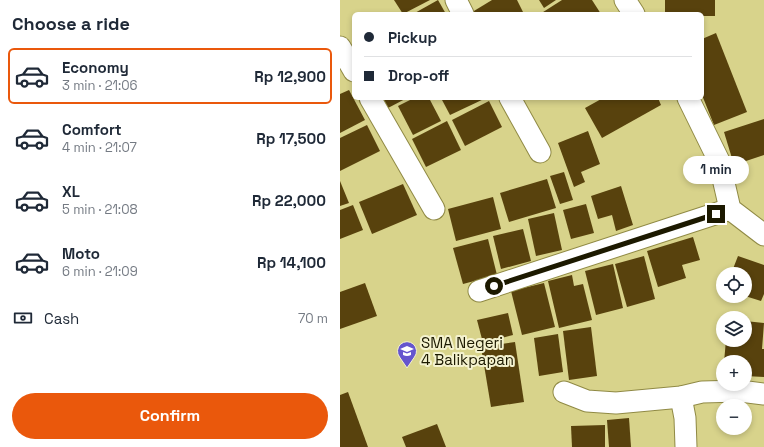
<!DOCTYPE html>
<meta charset="utf-8">
<style>
body{margin:0;font-family:"Space Grotesk",sans-serif;background:#f2f2f3;color:#1f2937;height:100vh;display:flex;flex-direction:column;font-size:15px;white-space:nowrap}
*{box-sizing:border-box;margin:0}
p{font-size:13px;color:#747a83}
.icon{flex:none;width:22px;height:22px;fill:none;stroke:currentColor;stroke-width:2;stroke-linecap:round;stroke-linejoin:round}
.map{position:relative;flex:1;overflow:hidden}
.details{display:flex;flex-direction:column;background:#fff;width:340px}
.details>*{flex:none}
.top-card{position:absolute;left:12px;top:12px;width:352px;height:88px;border-radius:6px;box-shadow:0 2px 6px #0003;display:grid;align-content:center;height:88px;padding:0 12px;background:#fff}
.fabs{position:absolute;left:376px;top:267px;display:grid;gap:8px}
.fabs a{display:grid;place-items:center;width:36px;height:36px;border-radius:50%;background:#fff;box-shadow:0 2px 6px #0003;font-size:20px}
.end{position:absolute;width:18px;height:18px;margin:-9px;border:5px solid #1c1900;background:#fff;box-shadow:0 0 0 2px #fff}
.from{border-radius:50%}
.bubble{position:absolute;height:28px;border-radius:14px;background:#fff;box-shadow:0 2px 6px #0003;font-size:13px;font-weight:700;line-height:28px;text-align:center}
.top-card b{display:flex;align-items:center;gap:14px;height:38px;font-size:15px}
.top-card b+b{border-top:1px solid #e0e1e3}
.top-card i{width:10px;height:10px;background:#1f2937}
ul{padding:0;list-style:none}
li{display:flex;align-items:center;gap:12px;height:56px;margin:0 8px 6px;padding:0 4px;border:2px solid transparent;border-radius:6px}
li div{flex:1}
li b{display:block;font-size:15px}
li em{font-style:normal;font-weight:700}
li.on{border-color:#ea580c}
li>.icon{width:36px;height:36px;stroke-width:1.5}
h2{padding:0 12px;font-size:18px;line-height:48px}
.pay{display:flex;align-items:center;gap:10px;height:44px;padding:0 12px;font-size:15px}
.pay p{margin-inline-start:auto}
.cta{display:flex;gap:8px;margin-top:auto;padding:8px 12px}
.cta a{flex:1;height:46px;border-radius:24px;background:#ea580c;color:#fff;font-size:16px;font-weight:700;line-height:46px;text-align:center}
main{display:flex;flex:1;min-height:0}
.map>svg:first-child{display:block}
.building{fill:#58420d}
.lines{fill:none;stroke-linecap:round;stroke-linejoin:round}
.street-casing{stroke:#908a45;stroke-width:23}
.street{stroke:#fff;stroke-width:21}
.route{stroke:#1c1900;stroke-width:5}
.labels{text-anchor:middle;dominant-baseline:central;stroke-width:4;stroke-linejoin:round;paint-order:stroke}
.poi-label{font-size:15px;fill:#1c1900;stroke:#f4f2cf;text-anchor:start}
</style>
<main>
<section class="details">
<h2>Choose a ride</h2>
<ul>
<li class="on"><svg class="icon" aria-label="car" viewBox="0 0 24 24"><path d="M5 17H2v-5l4-1 3-4h7l3 4 3 1v5h-3M9 17h6M6 11h13"/><circle cx="7" cy="17" r="2"/><circle cx="17" cy="17" r="2"/></svg><div><b>Economy</b><p>3 min · 21:06</p></div><em>Rp 12,900</em></li>
<li><svg class="icon" aria-label="car" viewBox="0 0 24 24"><path d="M5 17H2v-5l4-1 3-4h7l3 4 3 1v5h-3M9 17h6M6 11h13"/><circle cx="7" cy="17" r="2"/><circle cx="17" cy="17" r="2"/></svg><div><b>Comfort</b><p>4 min · 21:07</p></div><em>Rp 17,500</em></li>
<li><svg class="icon" aria-label="car" viewBox="0 0 24 24"><path d="M5 17H2v-5l4-1 3-4h7l3 4 3 1v5h-3M9 17h6M6 11h13"/><circle cx="7" cy="17" r="2"/><circle cx="17" cy="17" r="2"/></svg><div><b>XL</b><p>5 min · 21:08</p></div><em>Rp 22,000</em></li>
<li><svg class="icon" aria-label="car" viewBox="0 0 24 24"><path d="M5 17H2v-5l4-1 3-4h7l3 4 3 1v5h-3M9 17h6M6 11h13"/><circle cx="7" cy="17" r="2"/><circle cx="17" cy="17" r="2"/></svg><div><b>Moto</b><p>6 min · 21:09</p></div><em>Rp 14,100</em></li>
</ul>
<div class="pay"><svg class="icon" aria-label="cash" viewBox="0 0 24 24"><path d="M3 7h18v10H3z"/><circle cx="12" cy="12" r="2"/></svg>Cash<p>70 m</p></div>
<div class="cta"><a>Confirm</a></div>
</section>
<div class="map">
<svg width="424" height="447" viewBox="0 0 424 447">
<rect width="100%" height="100%" fill="#d8d38b"/>
<g class="building">
<polygon points="54,0 90,0 63,14"/>
<polygon points="98,0 106,14 73,14"/>
<polygon points="152,0 177,0 184,14 129,14"/>
<polygon points="199,0 216,0 204,8"/>
<polygon points="222,0 252,0 261,14 200,14"/>
<polygon points="325,0 375,0 375,16 362,16 362,14 325,14"/>
<polygon points="376,33 407,112 374,125 362,95 362,39"/>
<polygon points="9,90 25,120 0,133 0,94"/>
<polygon points="43,98 67,98 48,108"/>
<polygon points="74,98 89,98 101,121 73,135 58,106"/>
<polygon points="101,98 146,98 110,115"/>
<polygon points="263,98 318,98 321,105 262,138 245,108"/>
<polygon points="149,101 162,127 125,146 112,120"/>
<polygon points="424,119 424,155 394,165 384,132"/>
<polygon points="107,121 121,150 86,167 72,139"/>
<polygon points="27,125 40,151 0,171 0,138"/>
<polygon points="248,131 260,164 241,172 245,182 234,187 218,143"/>
<polygon points="224,172 233,200 220,204 210,176"/>
<polygon points="207,179 216,208 169,222 160,193"/>
<polygon points="0,181 9,203 0,206"/>
<polygon points="63,184 77,215 32,234 19,202"/>
<polygon points="281,186 293,225 276,231 272,215 258,219 251,196"/>
<polygon points="153,197 161,229 116,241 108,209"/>
<polygon points="246,204 254,233 231,239 223,210"/>
<polygon points="13,205 23,230 0,239 0,210"/>
<polygon points="214,213 222,250 196,256 188,219"/>
<polygon points="183,229 191,261 161,269 153,236"/>
<polygon points="353,237 360,260 342,265 346,278 318,287 307,251"/>
<polygon points="148,239 157,275 123,284 113,248"/>
<polygon points="304,256 315,299 287,307 275,264"/>
<polygon points="398,256 424,265 424,294 421,301 405,296 405,274 391,274"/>
<polygon points="273,264 283,308 256,315 245,271"/>
<polygon points="232,275 234,286 243,284 252,320 219,328 208,281"/>
<polygon points="25,283 37,316 0,329 0,292"/>
<polygon points="204,283 215,327 182,335 171,291"/>
<polygon points="168,313 173,335 143,343 137,320"/>
<polygon points="405,321 424,323 422,349 424,349 424,377 405,376 405,362 384,362 386,340 405,340"/>
<polygon points="251,327 257,376 229,380 223,331"/>
<polygon points="218,334 223,372 199,376 194,338"/>
<polygon points="175,342 184,402 151,407 141,347"/>
<polygon points="8,392 28,447 0,447 0,395"/>
<polygon points="289,418 291,447 269,447 267,420"/>
<polygon points="97,424 106,447 66,447 62,437"/>
<polygon points="265,425 265,447 232,447 231,426"/>
</g>
<g class="lines">
<g class="street-casing">
<g id="street">
<polyline points="116,0 123,14"/>
<polyline points="285,0 294,14"/>
<polyline points="0,47 14,71"/>
<polyline points="30,98 94,209"/>
<polyline points="170,98 200,152"/>
<polyline points="348,98 379,161 390,209 424,235"/>
<polyline points="139,291 390,209"/>
<polyline points="224,392 247,401 276,403 341,397 362,392 400,391 424,394"/>
<polyline points="341,397 345,418 346,447"/>
</g>
</g>
<use href="#street" class="street"/>
</g>
<g class="lines">
<polyline class="route" points="154,286 376,214"/>
</g>
<defs>
<g id="school-pin" transform="scale(1)"><path d="M0 17L-7.5 6A9.5 9.5 0 1 1 7.5 6Z" fill="#6555ce" stroke="#f4f2cf"/><path d="M0-5L7-2L0 1L-7-2ZM-4 1L0 2.5L4 1V4Q0 6-4 4Z" fill="#fff"/></g>
</defs>
<g fill-rule="evenodd">
<use href="#school-pin" x="67" y="351"/>
</g>
<g class="labels">
<g class="poi-label">
<text x="81" y="342">SMA Negeri<tspan x="81" dy="17">4 Balikpapan</tspan></text>
</g>
</g>
</svg>
<div class="fabs">
<a><svg class="icon" aria-label="locate" viewBox="0 0 24 24"><circle cx="12" cy="12" r="6"/><path d="M12 2v4M12 18v4M2 12h4M18 12h4"/></svg></a>
<a><svg class="icon" aria-label="layers" viewBox="0 0 24 24"><path d="M12 4l9 5-9 5-9-5zM3 14l9 5 9-5"/></svg></a>
<a>+</a>
<a>−</a>
</div>
<i class="end from" style="left:154px;top:286px"></i>
<i class="end" style="left:376px;top:214px"></i>
<div class="bubble" style="left:343px;top:156px;width:66px">1 min</div>
<div class="top-card">
<b><i class="from"></i>Pickup</b>
<b><i></i>Drop-off</b>
</div>
</div>
</main>
